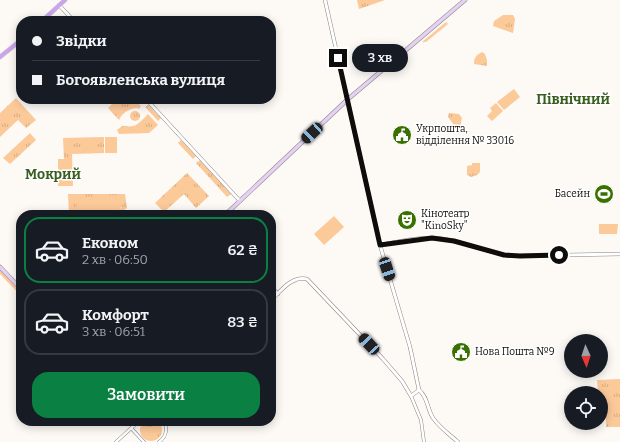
<!DOCTYPE html>
<html lang="uk">
<meta charset="utf-8">
<style>
body{margin:0;font-family:Bitter,serif;background:#242831;color:#f1f3f6;height:100vh;display:flex;flex-direction:column;font-size:15px;white-space:nowrap}
*{box-sizing:border-box;margin:0}
p{font-size:13px;color:#9ea1a6}
.icon{flex:none;width:22px;height:22px;fill:none;stroke:currentColor;stroke-width:2;stroke-linecap:round;stroke-linejoin:round}
.map{position:relative;flex:1;overflow:hidden}
.details{position:absolute;left:16px;top:210px;width:260px;height:216px;display:flex;flex-direction:column;background:#171b24;border-radius:16px;box-shadow:0 2px 10px #0003}
.details>*{flex:none}
.hud{position:absolute;left:16px;top:16px;width:260px;height:88px;border-radius:16px;box-shadow:0 2px 10px #0003;display:grid;align-content:center;height:88px;padding:0 16px;background:#171b24}
.needle{width:26px;rotate:177deg}
.fabs{position:absolute;left:564px;top:334px;display:grid;gap:8px}
.fabs a{display:grid;place-items:center;width:44px;height:44px;border-radius:50%;background:#171b24;box-shadow:0 2px 10px #0003;font-size:20px}
.end{position:absolute;width:18px;height:18px;margin:-9px;border:5px solid #0e0d0b;background:#fff;box-shadow:0 0 0 2px #fff}
.from{border-radius:50%}
.bubble{position:absolute;height:28px;border-radius:14px;background:#171b24;box-shadow:0 2px 10px #0003;font-size:13px;font-weight:600;line-height:28px;text-align:center}
.car{position:absolute;width:12px;height:24px;margin:-12px -6px;border-radius:5px;box-shadow:0 0 3px 1px #0007;background:linear-gradient(#222 24%,#8ab4d8 0 40%,#222 0 76%,#8ab4d8 0 86%,#222 0)}
.hud b{display:flex;align-items:center;gap:14px;height:38px;font-size:15px}
.hud b+b{border-top:1px solid #363941}
.hud i{width:10px;height:10px;background:#f1f3f6}
ul{padding:7px 0 0;list-style:none}
li{display:flex;align-items:center;gap:12px;height:66px;margin:0 8px 6px;padding:0 8px;border:2px solid #363941;border-radius:16px}
li div{flex:1}
li b{display:block;font-size:15px}
li em{font-style:normal;font-weight:600}
li.selected{border-color:#0b8043}
li>.icon{width:36px;height:36px;stroke-width:1.5}
.action{display:flex;gap:8px;margin-top:auto;padding:8px 16px}
.action a{flex:1;height:46px;border-radius:16px;background:#0b8043;color:#fff;font-size:16px;font-weight:600;line-height:46px;text-align:center}
.map>svg:first-child{display:block}
.grass{fill:url(#grass-tufts);fill-rule:evenodd}
.pitch{fill:#fcc999}
.lines{fill:none;stroke-linecap:round;stroke-linejoin:round}
.minor-casing{stroke:#8a8683;stroke-width:3.5}
.tertiary-casing{stroke:#8a8683;stroke-width:4}
.secondary-casing{stroke:#8a8683;stroke-width:4.5}
.primary-casing{stroke:#d8d8d8;stroke-width:5}
.minor{stroke:#fff;stroke-width:2.5}
.tertiary{stroke:#fff;stroke-width:3}
.secondary{stroke:#e5d1f4;stroke-width:3.5}
.primary{stroke:#cba4ea;stroke-width:4}
.route{stroke:#0e0d0b;stroke-width:5}
.labels{text-anchor:middle;dominant-baseline:central;stroke-width:3;stroke-linejoin:round;paint-order:stroke}
.poi-label{font-size:10px;fill:#0e0d0b;stroke:#fff;text-anchor:start}
.district-label{font-size:14px;font-weight:bold;fill:#385e20;stroke:#fff}
</style>
<div class="map">
<svg width="620" height="442" viewBox="0 0 620 442">
<defs>
<pattern id="grass-tufts" width="24" height="20" patternUnits="userSpaceOnUse"><rect width="24" height="20" fill="#fcc999"/><path d="M3 7l-1-3M5 7V3M7 7l1-3M15 17l-1-3M17 17v-4M19 17l1-3" fill="none" stroke="#d7ab82"/></pattern>
</defs>
<rect width="100%" height="100%" fill="#fdf9f5"/>
<g class="grass">
<polygon points="357,0 385,0 359,9"/>
<polygon points="503,15 513,15 515,19 513,33 493,26 494,21"/>
<polygon points="446,22 448,24 426,42 422,42"/>
<path d="M482,52L485,54L487,60V66L474,64C474,58 476,55 482,52Z"/>
<polygon points="16,98 36,120 26,128 18,120 0,137 0,113"/>
<path d="M117,99H134L141,106L139,109L137,108C128,109 122,113 119,120L108,108Z"/>
<polygon points="148,105 161,118 158,121 145,107"/>
<circle cx="135" cy="116" r="5"/>
<polygon points="449,113 459,114 462,118 460,127 454,125 448,117"/>
<path d="M148,114L158,125L149,133L119,134L117,130L122,126C137,128 138,124 148,114Z"/>
<polygon points="30,133 36,140 10,164 3,158"/>
<polygon points="104,137 104,153 72,154 73,186 58,186 58,159 64,159 63,138"/>
<rect x="105" y="137" width="12" height="16"/>
<polygon points="181,140 196,156 193,159 178,143"/>
<polygon points="200,160 231,194 227,197 196,163"/>
<polygon points="472,163 480,163 480,172 477,175 471,177 467,175 467,166 472,165"/>
<polygon points="187,173 209,196 196,208 184,194 164,212 155,203"/>
<path d="M68,194H125L127,208L116,215H69ZM122,207L120,209L115,211L84,212L78,210Z"/>
<polygon points="0,270 21,292 21,296 0,274"/>
<polygon points="620,379 620,427 606,427 606,419 601,419 601,393 598,393 597,380"/>
<circle cx="151" cy="430" r="11"/>
</g>
<g class="pitch">
<polygon points="514,89 520,97 504,110 497,102"/>
<polygon points="496,103 503,111 492,121 487,116 492,111 490,108"/>
<path d="M115,195L121,198L123,204L120,209L116,211C109,212 83,215 78,210C76,208 76,205 77,201L78,199L83,197Z"/>
<polygon points="334,216 344,227 324,245 314,234"/>
<polygon points="599,224 618,224 617,234 599,234"/>
</g>
<g class="lines">
<g class="minor-casing">
<g id="minor">
<polyline points="411,396 421,420 424,442"/>
<polyline points="131,428 144,442"/>
<polyline points="116,442 139,421"/>
<path d="M159,442C166,437 168,429 164,421"/>
</g>
</g>
<g class="tertiary-casing">
<g id="tertiary">
<polyline points="325,0 380,245 410,347 419,390"/>
<polyline points="59,5 74,21"/>
<polyline points="146,99 240,201"/>
<path d="M380,245C400,241 423,236 444,239C467,243 489,253 512,256L620,254"/>
<polyline points="271,287 278,294"/>
<path d="M271,300C282,290 291,276 307,279L383,359L402,381L411,396L419,390"/>
<path d="M419,390C428,397 427,409 433,418C439,427 450,435 458,442"/>
</g>
</g>
<g class="secondary-casing">
<g id="secondary">
<polyline points="225,215 347,100 465,0"/>
<polyline points="0,267 21,289"/>
</g>
</g>
<g class="primary-casing">
<g id="primary">
<polyline points="42,21 65,0"/>
<polyline points="0,57 21,40"/>
</g>
</g>
<use href="#minor" class="minor"/>
<use href="#tertiary" class="tertiary"/>
<use href="#secondary" class="secondary"/>
<use href="#primary" class="primary"/>
</g>
<g class="lines">
<polyline class="route" points="338,58 380,245 432,238 454,241 504,255 520,256 559,255"/>
</g>
<defs>
<g id="civic-disc" transform="scale(1)"><circle r="9.5" fill="#387100" stroke="#fff"/><path d="M-.6-6.5H3V-4.5H.6V-3L4-1V1h2V6H-6V1h2V-1L-.6-3ZM-1.2 2.5V6h2.4V2.5Z" fill="#fff"/></g>
<g id="stadium-disc" transform="scale(1)"><circle r="9.5" fill="#387100" stroke="#fff"/><path d="M0-5a6.5 5 0 1 0 0 10a6.5 5 0 1 0 0-10ZM-3.5-1.8h7v3.6h-7Z" fill="#fff"/></g>
<g id="theatre-disc" transform="scale(1)"><circle r="9.5" fill="#387100" stroke="#fff"/><path d="M-5-5.5Q0-4 5-5.5V0Q5 5 0 6Q-5 5-5 0ZM-3.3-2.5H-1v1.5H-3.3ZM1-2.5H3.3v1.5H1ZM-2.8 1Q0 5.5 2.8 1Z" fill="#fff"/></g>
</defs>
<g fill-rule="evenodd">
<use href="#civic-disc" x="402" y="135"/>
<use href="#stadium-disc" x="604" y="194"/>
<use href="#theatre-disc" x="407" y="220"/>
<use href="#civic-disc" x="461" y="352"/>
</g>
<g class="labels">
<g class="poi-label">
<text x="416" y="129">Укрпошта,<tspan x="416" dy="12">відділення № 33016</tspan></text>
<text x="590" y="194" text-anchor="end">Басейн</text>
<text x="421" y="214">Кінотеатр<tspan x="421" dy="12">"KinoSky"</tspan></text>
<text x="475" y="352">Нова Пошта №9</text>
</g>
<g class="district-label">
<text x="573" y="99">Північний</text>
<text x="53" y="174">Мокрий</text>
</g>
</g>
</svg>
<div class="fabs">
<a><svg class="needle" viewBox="-14 -14 28 28"><path d="M0-13l5 13h-10z" fill="#e53935"/><path d="M0 13l5-13h-10z" fill="#9ea1a6"/></svg></a>
<a><svg class="icon" aria-label="locate" viewBox="0 0 24 24"><circle cx="12" cy="12" r="6"/><path d="M12 2v4M12 18v4M2 12h4M18 12h4"/></svg></a>
</div>
<i class="end from" style="left:559px;top:255px"></i>
<i class="end" style="left:338px;top:58px"></i>
<div class="bubble" style="left:352px;top:44px;width:56px">3 хв</div>
<i class="car" style="left:312px;top:133px;rotate:227deg"></i>
<i class="car" style="left:387px;top:269px;rotate:162deg"></i>
<i class="car" style="left:369px;top:344px;rotate:317deg"></i>
<div class="hud">
<b><i class="from"></i>Звідки</b>
<b><i></i>Богоявленська вулиця</b>
</div>
<section class="details">
<ul>
<li class="selected"><svg class="icon" aria-label="car" viewBox="0 0 24 24"><path d="M5 17H2v-5l4-1 3-4h7l3 4 3 1v5h-3M9 17h6M6 11h13"/><circle cx="7" cy="17" r="2"/><circle cx="17" cy="17" r="2"/></svg><div><b>Економ</b><p>2 хв · 06:50</p></div><em>62 ₴</em></li>
<li><svg class="icon" aria-label="car" viewBox="0 0 24 24"><path d="M5 17H2v-5l4-1 3-4h7l3 4 3 1v5h-3M9 17h6M6 11h13"/><circle cx="7" cy="17" r="2"/><circle cx="17" cy="17" r="2"/></svg><div><b>Комфорт</b><p>3 хв · 06:51</p></div><em>83 ₴</em></li>
</ul>
<div class="action"><a>Замовити</a></div>
</section>
</div>
